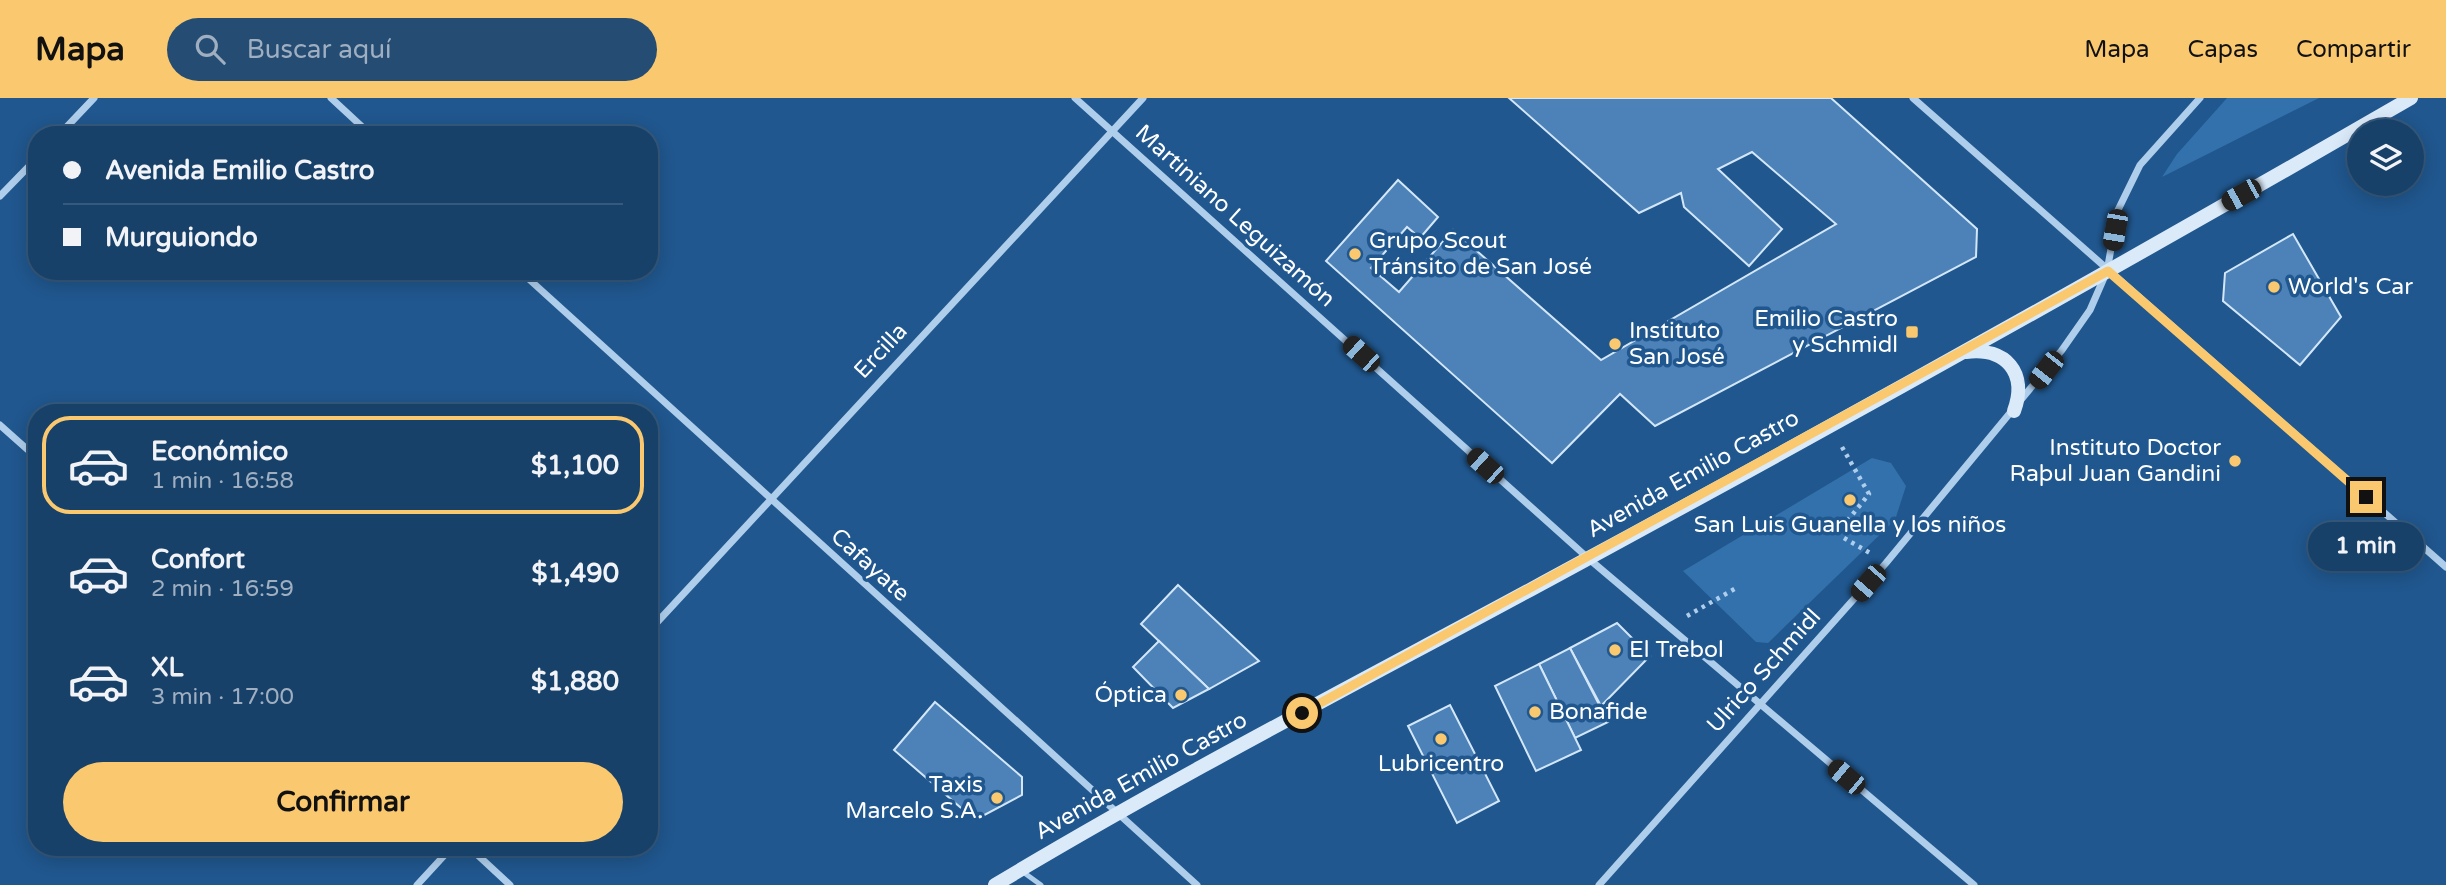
<!DOCTYPE html>
<html lang="es">
<meta charset="utf-8">
<style>
body{margin:0;font-family:"Varela Round",sans-serif;background:#254c72;color:#f1f3f6;height:100vh;display:flex;flex-direction:column;font-size:26px;white-space:nowrap}
*{box-sizing:border-box;margin:0}
p{font-size:23px;color:#9fafc1}
.icon{flex:none;width:38px;height:38px;fill:none;stroke:currentColor;stroke-width:2;stroke-linecap:round;stroke-linejoin:round}
.map{position:relative;flex:1;overflow:hidden}
.panel{position:absolute;left:28px;top:306px;width:630px;height:452px;display:flex;flex-direction:column;background:#18416a;border-radius:28px;box-shadow:0 4px 18px #0003,0 0 0 2px #365a7e}
.panel>*{flex:none}
.hud{position:absolute;left:28px;top:28px;width:630px;height:154px;border-radius:28px;box-shadow:0 4px 18px #0003,0 0 0 2px #365a7e;display:grid;align-content:center;height:154px;padding:0 35px;background:#18416a}
.controls{position:absolute;left:2347px;top:21px;display:grid;gap:14px}
.controls a{display:grid;place-items:center;width:77px;height:77px;border-radius:50%;background:#18416a;box-shadow:0 4px 18px #0003,0 0 0 2px #365a7e;font-size:35px}
.end{position:absolute;width:32px;height:32px;margin:-16px;border:9px solid #fac96f;background:#111;box-shadow:0 0 0 4px #111}
.from{border-radius:50%}
.bubble{position:absolute;height:49px;border-radius:24px;background:#18416a;box-shadow:0 4px 18px #0003,0 0 0 2px #365a7e;font-size:23px;font-weight:800;line-height:49px;text-align:center}
.car{position:absolute;width:21px;height:42px;margin:-21px -10px;border-radius:9px;box-shadow:0 0 5px 2px #0007;background:linear-gradient(#222 24%,#8ab4d8 0 40%,#222 0 76%,#8ab4d8 0 86%,#222 0)}
.hud b{display:flex;align-items:center;gap:24px;height:66px;font-size:26px}
.hud b+b{border-top:2px solid #365a7e}
.hud i{width:18px;height:18px;background:#f1f3f6}
ul{padding:12px 0 0;list-style:none}
li{display:flex;align-items:center;gap:21px;height:98px;margin:0 14px 10px;padding:0 21px;border:4px solid transparent;border-radius:28px}
li div{flex:1}
li b{display:block;font-size:26px}
li em{font-style:normal;font-weight:800}
li.current{border-color:#fac96f}
li>.icon{width:63px;height:63px;stroke-width:1.5}
.cta{display:flex;gap:14px;margin-top:auto;padding:14px 35px}
.cta a{flex:1;height:80px;border-radius:42px;background:#fac96f;color:#111;font-size:28px;font-weight:800;line-height:80px;text-align:center}
header{display:flex;align-items:center;gap:42px;box-sizing:border-box;height:98px;padding:0 35px;background:#fac96f;color:#111}
header strong{font-size:33px}
nav{display:flex;gap:38px;margin-inline-start:auto;font-size:24px}
.search{width:490px;height:63px;background:#254c72;display:flex;align-items:center;gap:18px;box-sizing:border-box;padding:0 24px;border-radius:38px;color:#9fafc1;font-size:26px}
.map>svg:first-child{display:block}
.green{fill:#3371ac}
.building{fill:#4c82b8;stroke:#d4e7f9;stroke-width:2}
.lines{fill:none;stroke-linecap:round;stroke-linejoin:round}
.path{stroke:#afceec;stroke-width:4.5;stroke-dasharray:3.5 5;stroke-linecap:butt}
.service{stroke:#afceec;stroke-width:5}
.minor{stroke:#afceec;stroke-width:7}
.secondary{stroke:#dbeaf9;stroke-width:14}
.route{stroke:#fac96f;stroke-width:9}
.poi-dot{fill:#fac96f;stroke:#20578e;stroke-width:2.5}
.labels{text-anchor:middle;dominant-baseline:central;stroke-width:7;stroke-linejoin:round;paint-order:stroke}
.street-label{font-size:23px;fill:#fff;stroke:#20578e}
.poi-label{font-size:23px;fill:#fff;stroke:#20578e;text-anchor:start}
</style>
<header>
<strong>Mapa</strong>
<div class="search"><svg class="icon" aria-label="search" viewBox="0 0 24 24"><circle cx="10" cy="10" r="6"/><path d="M15 15l6 6"/></svg>Buscar aquí</div>
<nav><a>Mapa</a><a>Capas</a><a>Compartir</a></nav>
</header>
<div class="map">
<svg width="2446" height="787" viewBox="0 0 2446 787">
<rect width="100%" height="100%" fill="#20578e"/>
<g class="green">
<polygon points="2227,0 2319,0 2162,79 2177,56"/>
<polygon points="1872,360 1891,365 1906,388 1895,422 1768,545 1756,544 1683,473"/>
</g>
<g class="building">
<polygon points="1509,0 1831,0 1977,131 1976,159 1655,328 1620,296 1552,365 1326,163 1398,82 1438,119 1420,140 1407,129 1371,170 1399,194 1453,132 1601,262 1836,126 1752,54 1718,71 1782,131 1749,168 1684,109 1681,95 1639,115"/>
<polygon points="2293,136 2341,219 2300,267 2223,203 2225,175"/>
<polygon points="1178,487 1259,563 1209,591 1141,526"/>
<polygon points="1617,525 1650,558 1601,608 1570,550"/>
<polygon points="1159,543 1209,591 1173,610 1133,569"/>
<polygon points="1570,550 1608,624 1575,640 1539,566"/>
<polygon points="1539,566 1581,652 1536,673 1495,588"/>
<polygon points="935,604 1022,679 1022,697 975,722 894,652"/>
<polygon points="1450,607 1499,703 1457,725 1408,628"/>
</g>
<g class="lines">
<g class="path">
<polyline points="1842,349 1869,396 1844,427"/>
<polyline points="1844,440 1870,455"/>
<polyline points="1687,518 1738,489"/>
</g>
<polyline class="service" points="1023,774 1041,787"/>
<g class="minor">
<polyline points="331,0 371,37"/>
<polyline points="1075,0 1589,461 1974,787"/>
<polyline points="1913,0 2446,469"/>
<polyline points="59,37 94,0"/>
<polyline points="0,98 37,60"/>
<polyline points="520,173 1197,787"/>
<polyline points="0,327 37,360"/>
<polyline points="649,533 1143,0"/>
<polyline points="469,749 510,787"/>
<polyline points="417,787 452,749"/>
<polyline points="1599,787 1886,465 2062,252 2090,212 2107,173 2118,112 2140,67 2200,0"/>
</g>
<g class="secondary">
<path d="M1966,254C2006,249 2028,275 2014,313"/>
<path d="M995,787C1188,671 1389,569 1587,461C1864,311 2139,157 2411,0"/>
</g>
</g>
<g class="lines">
<polyline class="route" points="1302,615 2108,173 2366,399"/>
</g>
<g class="poi-dot">
<circle cx="1355" cy="156" r="7"/>
<circle cx="2274" cy="189" r="7"/>
<rect x="1905" y="227" width="14" height="14" rx="3.5"/>
<circle cx="1615" cy="246" r="7"/>
<circle cx="2235" cy="363" r="7"/>
<circle cx="1850" cy="402" r="7"/>
<circle cx="1615" cy="552" r="7"/>
<circle cx="1181" cy="597" r="7"/>
<circle cx="1535" cy="614" r="7"/>
<circle cx="1441" cy="641" r="7"/>
<circle cx="997" cy="700" r="7"/>
</g>
<g class="labels">
<g class="street-label">
<text transform="translate(1235 118) rotate(42)">Martiniano Leguizamón</text>
<text transform="translate(881 253) rotate(-47)">Ercilla</text>
<text transform="translate(1693 376) rotate(-29)">Avenida Emilio Castro</text>
<text transform="translate(870 467) rotate(42)">Cafayate</text>
<text transform="translate(1764 573) rotate(-48)">Ulrico Schmidl</text>
<text transform="translate(1141 678) rotate(-29)">Avenida Emilio Castro</text>
</g>
<g class="poi-label">
<text x="1369" y="143">Grupo Scout<tspan x="1369" dy="26">Tránsito de San José</tspan></text>
<text x="2288" y="189">World's Car</text>
<text x="1898" y="221" text-anchor="end">Emilio Castro<tspan x="1898" dy="26">y Schmidl</tspan></text>
<text x="1629" y="233">Instituto<tspan x="1629" dy="26">San José</tspan></text>
<text x="2221" y="350" text-anchor="end">Instituto Doctor<tspan x="2221" dy="26">Raþul Juan Gandini</tspan></text>
<text x="1850" y="427" text-anchor="middle">San Luis Guanella y los niños</text>
<text x="1629" y="552">El Trebol</text>
<text x="1167" y="597" text-anchor="end">Óptica</text>
<text x="1549" y="614">Bonafide</text>
<text x="1441" y="666" text-anchor="middle">Lubricentro</text>
<text x="983" y="687" text-anchor="end">Taxis<tspan x="983" dy="26">Marcelo S.A.</tspan></text>
</g>
</g>
</svg>
<div class="controls">
<a><svg class="icon" aria-label="layers" viewBox="0 0 24 24"><path d="M12 4l9 5-9 5-9-5zM3 14l9 5 9-5"/></svg></a>
</div>
<i class="end from" style="left:1302px;top:615px"></i>
<i class="end" style="left:2366px;top:399px"></i>
<div class="bubble" style="left:2308px;top:424px;width:116px">1 min</div>
<i class="car" style="left:2241px;top:97px;rotate:241deg"></i>
<i class="car" style="left:2115px;top:132px;rotate:190deg"></i>
<i class="car" style="left:1361px;top:256px;rotate:312deg"></i>
<i class="car" style="left:2046px;top:272px;rotate:218deg"></i>
<i class="car" style="left:1485px;top:368px;rotate:312deg"></i>
<i class="car" style="left:1868px;top:485px;rotate:221deg"></i>
<i class="car" style="left:1846px;top:679px;rotate:310deg"></i>
<div class="hud">
<b><i class="from"></i>Avenida Emilio Castro</b>
<b><i></i>Murguiondo</b>
</div>
<section class="panel">
<ul>
<li class="current"><svg class="icon" aria-label="car" viewBox="0 0 24 24"><path d="M5 17H2v-5l4-1 3-4h7l3 4 3 1v5h-3M9 17h6M6 11h13"/><circle cx="7" cy="17" r="2"/><circle cx="17" cy="17" r="2"/></svg><div><b>Económico</b><p>1 min · 16:58</p></div><em>$1,100</em></li>
<li><svg class="icon" aria-label="car" viewBox="0 0 24 24"><path d="M5 17H2v-5l4-1 3-4h7l3 4 3 1v5h-3M9 17h6M6 11h13"/><circle cx="7" cy="17" r="2"/><circle cx="17" cy="17" r="2"/></svg><div><b>Confort</b><p>2 min · 16:59</p></div><em>$1,490</em></li>
<li><svg class="icon" aria-label="car" viewBox="0 0 24 24"><path d="M5 17H2v-5l4-1 3-4h7l3 4 3 1v5h-3M9 17h6M6 11h13"/><circle cx="7" cy="17" r="2"/><circle cx="17" cy="17" r="2"/></svg><div><b>XL</b><p>3 min · 17:00</p></div><em>$1,880</em></li>
</ul>
<div class="cta"><a>Confirmar</a></div>
</section>
</div>
